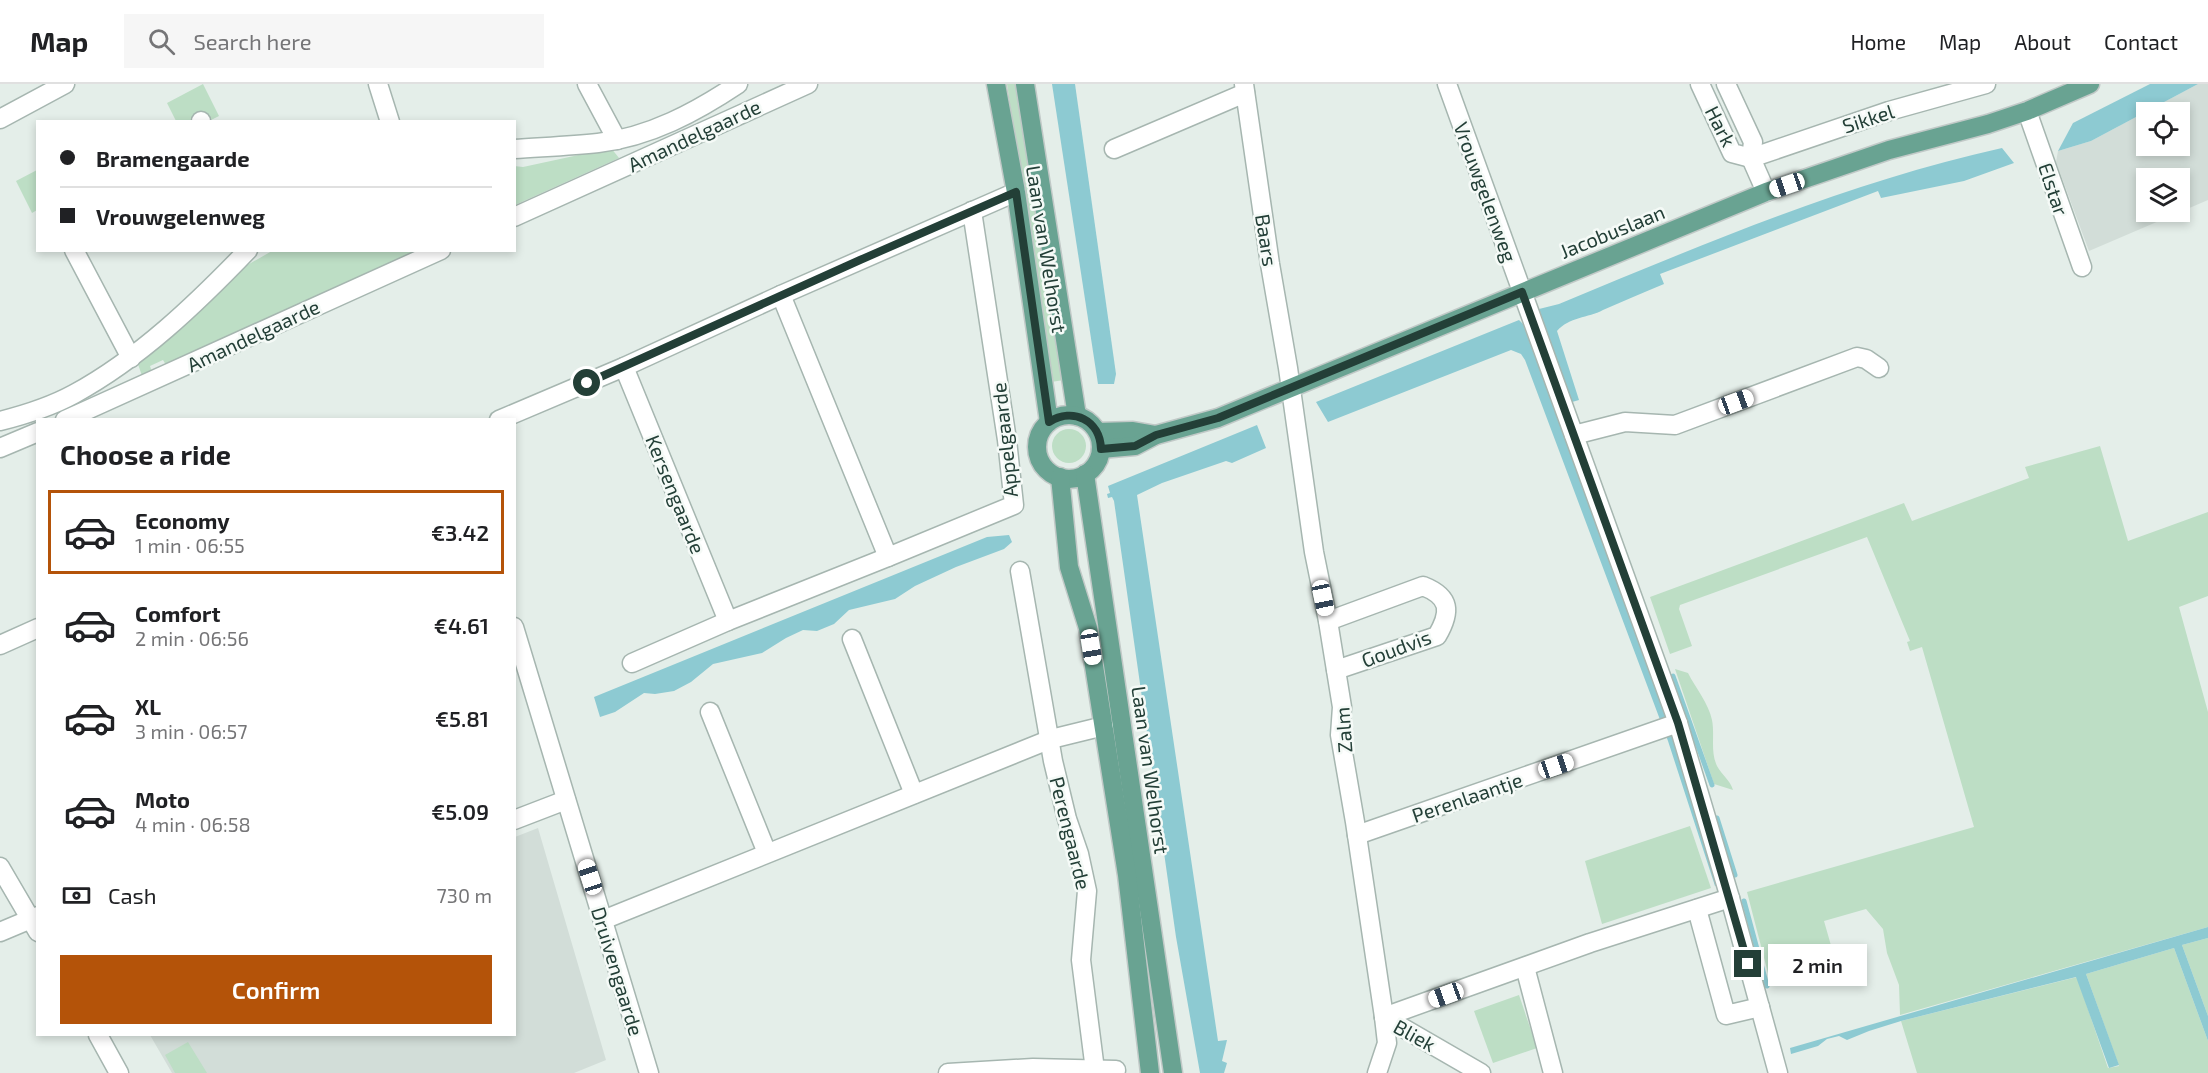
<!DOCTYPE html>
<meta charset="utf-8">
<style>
body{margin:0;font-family:"Exo 2",sans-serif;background:#f6f6f6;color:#202124;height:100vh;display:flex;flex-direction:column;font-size:22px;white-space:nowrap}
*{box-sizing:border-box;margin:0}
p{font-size:20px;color:#757577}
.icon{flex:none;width:33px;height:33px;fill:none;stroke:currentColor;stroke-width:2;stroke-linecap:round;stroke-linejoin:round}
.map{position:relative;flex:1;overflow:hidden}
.side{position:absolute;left:36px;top:334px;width:480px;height:618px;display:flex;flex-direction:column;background:#fff;border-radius:0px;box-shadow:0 3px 9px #0003}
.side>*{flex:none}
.guide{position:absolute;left:36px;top:36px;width:480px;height:132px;border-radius:0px;box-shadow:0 3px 9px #0003;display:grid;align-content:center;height:132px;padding:0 24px;background:#fff}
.fabs{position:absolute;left:2136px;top:18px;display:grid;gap:12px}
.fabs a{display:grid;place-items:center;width:54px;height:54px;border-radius:0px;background:#fff;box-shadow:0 3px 9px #0003;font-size:30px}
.end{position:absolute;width:27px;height:27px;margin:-14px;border:8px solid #233f37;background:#fff;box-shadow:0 0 0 3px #fff}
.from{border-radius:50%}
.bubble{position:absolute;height:42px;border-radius:0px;background:#fff;box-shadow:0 3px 9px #0003;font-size:20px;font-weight:600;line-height:42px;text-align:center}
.car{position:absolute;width:18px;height:36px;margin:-18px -9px;border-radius:8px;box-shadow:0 0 4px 2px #0007;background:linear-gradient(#fff 24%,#345 0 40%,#fff 0 76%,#345 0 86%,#fff 0)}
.guide b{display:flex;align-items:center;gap:21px;height:57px;font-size:22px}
.guide b+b{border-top:2px solid #e0e0e0}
.guide i{width:15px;height:15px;background:#202124}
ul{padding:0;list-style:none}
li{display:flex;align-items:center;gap:18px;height:84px;margin:0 12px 9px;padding:0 12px;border:3px solid transparent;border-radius:0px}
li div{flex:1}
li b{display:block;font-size:22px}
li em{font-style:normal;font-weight:600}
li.current{border-color:#b45309}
li>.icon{width:54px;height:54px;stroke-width:1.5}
h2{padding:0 24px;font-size:27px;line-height:72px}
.pay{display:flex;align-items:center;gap:15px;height:66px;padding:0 24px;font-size:22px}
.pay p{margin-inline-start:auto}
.action{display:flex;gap:12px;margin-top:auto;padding:12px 24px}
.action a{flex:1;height:69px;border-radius:0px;background:#b45309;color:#fff;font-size:24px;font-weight:600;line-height:69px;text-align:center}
header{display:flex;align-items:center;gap:36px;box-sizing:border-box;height:84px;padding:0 30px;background:#fff;border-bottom:2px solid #e0e0e0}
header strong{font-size:28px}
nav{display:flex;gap:33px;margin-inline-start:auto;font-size:21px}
.search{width:420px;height:54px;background:#f6f6f6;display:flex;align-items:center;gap:15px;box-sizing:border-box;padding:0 21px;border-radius:0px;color:#757577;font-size:22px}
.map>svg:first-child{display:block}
.built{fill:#d2ddd8;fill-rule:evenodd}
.green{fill:#bddec5}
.water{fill:#8dcad2}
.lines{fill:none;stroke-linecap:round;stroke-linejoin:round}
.stream{stroke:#8dcad2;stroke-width:5}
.minor-casing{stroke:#a6b6b0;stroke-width:21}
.major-casing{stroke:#c1c9c7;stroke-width:21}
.minor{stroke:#fff;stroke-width:18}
.major{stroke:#69a392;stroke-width:18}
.route{stroke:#233f37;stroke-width:8}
.labels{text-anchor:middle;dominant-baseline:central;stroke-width:5;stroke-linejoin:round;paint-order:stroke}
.street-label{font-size:20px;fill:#233f37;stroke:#f5faf7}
</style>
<header>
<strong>Map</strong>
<div class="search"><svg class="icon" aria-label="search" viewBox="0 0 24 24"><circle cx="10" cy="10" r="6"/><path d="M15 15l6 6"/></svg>Search here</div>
<nav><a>Home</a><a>Map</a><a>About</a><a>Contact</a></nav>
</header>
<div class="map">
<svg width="2208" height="989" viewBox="0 0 2208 989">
<rect width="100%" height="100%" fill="#e4eee9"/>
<g class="built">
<path d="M2198,0H2208V116L2089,167L2056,78L2058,67L2091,57ZM2146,28H2180V62H2146ZM2146,94H2180V128H2146Z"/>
<polygon points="538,744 606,976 574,989 172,989 150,951 514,951 515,753"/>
</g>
<g class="green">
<polygon points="203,0 219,32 209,37 176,37 167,19"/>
<polygon points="1007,0 1019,0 1064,296 1051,298"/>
<polygon points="611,64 619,74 515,121 514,82 523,83"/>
<polygon points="37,86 37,126 32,129 16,97"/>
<polygon points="272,167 416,167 166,281 163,276 150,282 152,288 142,292 138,280 242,184"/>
<circle cx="1069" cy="362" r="17"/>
<polygon points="2100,362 2128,457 2208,428 2208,512 2179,523 2208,628 2208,843 1900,931 1899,901 1887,869 1883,845 1866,825 1824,837 1836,879 1770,897 1747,808 1974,743 1922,563 1910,567 1907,558 1910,557 1867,453 1680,521 1679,525 1692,562 1670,570 1650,513 1904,419 1912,437 2029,394 2025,383"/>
<path d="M1675,585L1688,589C1695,603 1709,620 1712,636C1715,652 1710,667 1717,682C1722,691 1730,696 1733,706L1714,700Z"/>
<polygon points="1690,742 1711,804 1602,840 1585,777"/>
<polygon points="2208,854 2208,932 2182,861"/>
<polygon points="2174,864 2208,957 2208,989 1917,989 1901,937 2077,893 2108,984 2119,982 2086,890"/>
<polygon points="1519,911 1537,964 1493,979 1474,927"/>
<polygon points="188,958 207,989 175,989 165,971"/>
</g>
<g class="water">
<polygon points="1052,0 1075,0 1116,290 1114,300 1098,300"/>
<polygon points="2150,0 2198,0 2091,57 2058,67 2073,39"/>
<path d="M2002,64L2014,79L1964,97L1881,114L1878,107L1660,190L1664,200C1643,209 1623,217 1603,226C1588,234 1569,233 1557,247L1579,316L1572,318L1539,225L1559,220C1704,160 1849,98 2002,64Z"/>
<polygon points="1519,236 1523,240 1674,651 1719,800 1715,802 1668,657 1525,276 1521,270 1511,266 1328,338 1316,318"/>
<polygon points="1257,341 1266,364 1232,379 1226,377 1162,399 1137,411 1218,957 1227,956 1222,977 1227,979 1224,989 1200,989 1176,853 1114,417 1112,413 1108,414 1107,410 1110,409 1108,402"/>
<polygon points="1009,451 1012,458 1004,465 956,483 915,502 895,515 849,526 834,540 817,547 803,546 786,554 762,569 713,580 691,598 674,607 655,610 644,609 615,628 600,633 594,613 987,453"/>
<polygon points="2208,843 2208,854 2182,861 2208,932 2208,957 2174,864 2086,890 2119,981 2109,984 2076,893 1901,937 1869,947 1847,956 1839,952 1827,955 1818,962 1791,970 1790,964"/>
</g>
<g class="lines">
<g class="stream">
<polyline points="1673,592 1712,701"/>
<polyline points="1717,734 1735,791"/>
<polyline points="1744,817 1767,902"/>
</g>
<g class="minor-casing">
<g id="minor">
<polyline points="378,0 390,38"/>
<polyline points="587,0 617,56"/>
<polyline points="1244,0 1270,180 1288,284 1314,468 1328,537 1342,623 1340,651 1355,738 1384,933 1387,959 1377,989"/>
<polyline points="1447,0 1678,639 1730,814 1778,989"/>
<polyline points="1700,0 1732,69 1751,74"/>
<polyline points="1726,0 1753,58 1751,74 1766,108"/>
<polyline points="2027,27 2082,183"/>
<polyline points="0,35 65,0"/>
<polyline points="201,37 201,38"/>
<path d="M514,65C542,63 571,62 598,59C650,53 696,28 738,0"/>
<polyline points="1114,65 1245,9"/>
<polyline points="1751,74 1889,27 1986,0"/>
<polyline points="514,133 808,0"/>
<polyline points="74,166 131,274"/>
<polyline points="781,211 888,473 1014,421 1007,356 972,127"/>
<polyline points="624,283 728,537"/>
<polyline points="65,336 441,166"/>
<polyline points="499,336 624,283 781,211 1016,108"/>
<path d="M0,337C24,331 52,322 74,310C140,274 196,220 248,166"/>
<polyline points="1574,351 1625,338 1675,341 1857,273 1866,275 1879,284"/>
<polyline points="0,364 38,348"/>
<polyline points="1020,487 1053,677 1067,735 1079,770 1087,807 1081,876 1095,986"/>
<path d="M1328,537L1423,502C1451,513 1451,528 1437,552L1336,586"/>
<polyline points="514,543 649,989"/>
<polyline points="852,555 914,710"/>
<polyline points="0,561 38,544"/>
<polyline points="632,579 728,537 888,473"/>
<polyline points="710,628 767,769"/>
<polyline points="514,736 566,716"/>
<polyline points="1357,751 1678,639"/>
<polyline points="0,783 38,848"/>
<polyline points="1697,825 1726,931 1760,923"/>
<polyline points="603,836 1051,655 1104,642"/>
<polyline points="0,848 38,832"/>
<polyline points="1525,883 1553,989"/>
<polyline points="1384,933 1590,859 1730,814"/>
<polyline points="1384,933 1481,989"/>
<polyline points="98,951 119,989"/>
<polyline points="948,989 1033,984 1116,986"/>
</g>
</g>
<g class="major-casing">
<g id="major">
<polyline points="996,0 1016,108 1049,338"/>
<polyline points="1025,0 1077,332"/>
<circle cx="1069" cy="363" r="32"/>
<polyline points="1098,348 1133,347 1156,351"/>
<polyline points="1101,365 1135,362 1156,351 1218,334 1766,108 1889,66 1988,40 2027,27 2090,0"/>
<polyline points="1085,390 1173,989"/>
<polyline points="1060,393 1069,483 1088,544 1127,791 1150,989"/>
</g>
</g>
<use href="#minor" class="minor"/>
<use href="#major" class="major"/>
</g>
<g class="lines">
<path class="route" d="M587,299L860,176L1016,108L1049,338C1073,323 1100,336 1101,365L1135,362L1156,351L1218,334L1522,208L1678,639L1748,880"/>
</g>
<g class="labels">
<g class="street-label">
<text transform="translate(1868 34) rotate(-18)">Sikkel</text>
<text transform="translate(1721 42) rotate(63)">Hark</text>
<text transform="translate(694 51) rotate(-25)">Amandelgaarde</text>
<text transform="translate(2054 105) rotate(71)">Elstar</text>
<text transform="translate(1486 108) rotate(70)">Vrouwgelenweg</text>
<text transform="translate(1612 147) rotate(-22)">Jacobuslaan</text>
<text transform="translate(1267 156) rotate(81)">Baars</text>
<text transform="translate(1047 165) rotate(81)">Laan van Welhorst</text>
<text transform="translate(253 251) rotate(-25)">Amandelgaarde</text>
<text transform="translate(1004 356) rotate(-96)">Appelgaarde</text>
<text transform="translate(676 410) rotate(68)">Kersengaarde</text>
<text transform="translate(1396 564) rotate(-20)">Goudvis</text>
<text transform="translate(1343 646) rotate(-94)">Zalm</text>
<text transform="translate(1151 686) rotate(82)">Laan van Welhorst</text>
<text transform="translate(1467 713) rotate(-19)">Perenlaantje</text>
<text transform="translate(1071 749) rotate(76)">Perengaarde</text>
<text transform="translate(618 887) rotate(73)">Druivengaarde</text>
<text transform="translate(1415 951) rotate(29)">Bliek</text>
</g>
</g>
</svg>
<div class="fabs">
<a><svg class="icon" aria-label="locate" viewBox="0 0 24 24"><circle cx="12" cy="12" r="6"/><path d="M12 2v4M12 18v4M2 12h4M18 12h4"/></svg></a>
<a><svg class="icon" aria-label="layers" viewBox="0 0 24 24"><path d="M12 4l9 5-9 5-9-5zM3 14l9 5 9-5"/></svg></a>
</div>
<i class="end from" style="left:587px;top:299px"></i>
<i class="end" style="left:1748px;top:880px"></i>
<div class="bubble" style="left:1768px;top:860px;width:99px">2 min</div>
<i class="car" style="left:1787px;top:101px;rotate:251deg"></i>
<i class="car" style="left:1736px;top:318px;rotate:70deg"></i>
<i class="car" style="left:1323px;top:514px;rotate:168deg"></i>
<i class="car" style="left:1091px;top:563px;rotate:171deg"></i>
<i class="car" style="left:1556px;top:682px;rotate:71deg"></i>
<i class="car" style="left:590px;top:793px;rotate:342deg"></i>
<i class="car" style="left:1446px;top:911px;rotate:250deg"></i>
<div class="guide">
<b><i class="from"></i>Bramengaarde</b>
<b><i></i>Vrouwgelenweg</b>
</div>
<section class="side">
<h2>Choose a ride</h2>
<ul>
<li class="current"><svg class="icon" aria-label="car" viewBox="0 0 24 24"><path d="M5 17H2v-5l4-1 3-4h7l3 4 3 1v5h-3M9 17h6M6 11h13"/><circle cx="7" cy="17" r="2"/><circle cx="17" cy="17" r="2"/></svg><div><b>Economy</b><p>1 min · 06:55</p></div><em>€3.42</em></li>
<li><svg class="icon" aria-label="car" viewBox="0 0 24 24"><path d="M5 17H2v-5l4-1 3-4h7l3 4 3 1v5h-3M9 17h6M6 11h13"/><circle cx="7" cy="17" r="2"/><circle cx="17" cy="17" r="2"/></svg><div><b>Comfort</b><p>2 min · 06:56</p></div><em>€4.61</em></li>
<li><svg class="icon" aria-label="car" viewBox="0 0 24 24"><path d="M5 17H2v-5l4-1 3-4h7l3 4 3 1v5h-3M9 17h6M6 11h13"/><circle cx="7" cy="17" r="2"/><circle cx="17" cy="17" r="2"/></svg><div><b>XL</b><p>3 min · 06:57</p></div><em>€5.81</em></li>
<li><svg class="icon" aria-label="car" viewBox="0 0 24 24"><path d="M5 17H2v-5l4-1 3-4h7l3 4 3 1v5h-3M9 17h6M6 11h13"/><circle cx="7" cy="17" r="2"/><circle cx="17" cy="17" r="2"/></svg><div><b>Moto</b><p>4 min · 06:58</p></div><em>€5.09</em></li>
</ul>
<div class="pay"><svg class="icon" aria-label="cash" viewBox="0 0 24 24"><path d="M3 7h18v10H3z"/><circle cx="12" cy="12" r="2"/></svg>Cash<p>730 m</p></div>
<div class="action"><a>Confirm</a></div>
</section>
</div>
